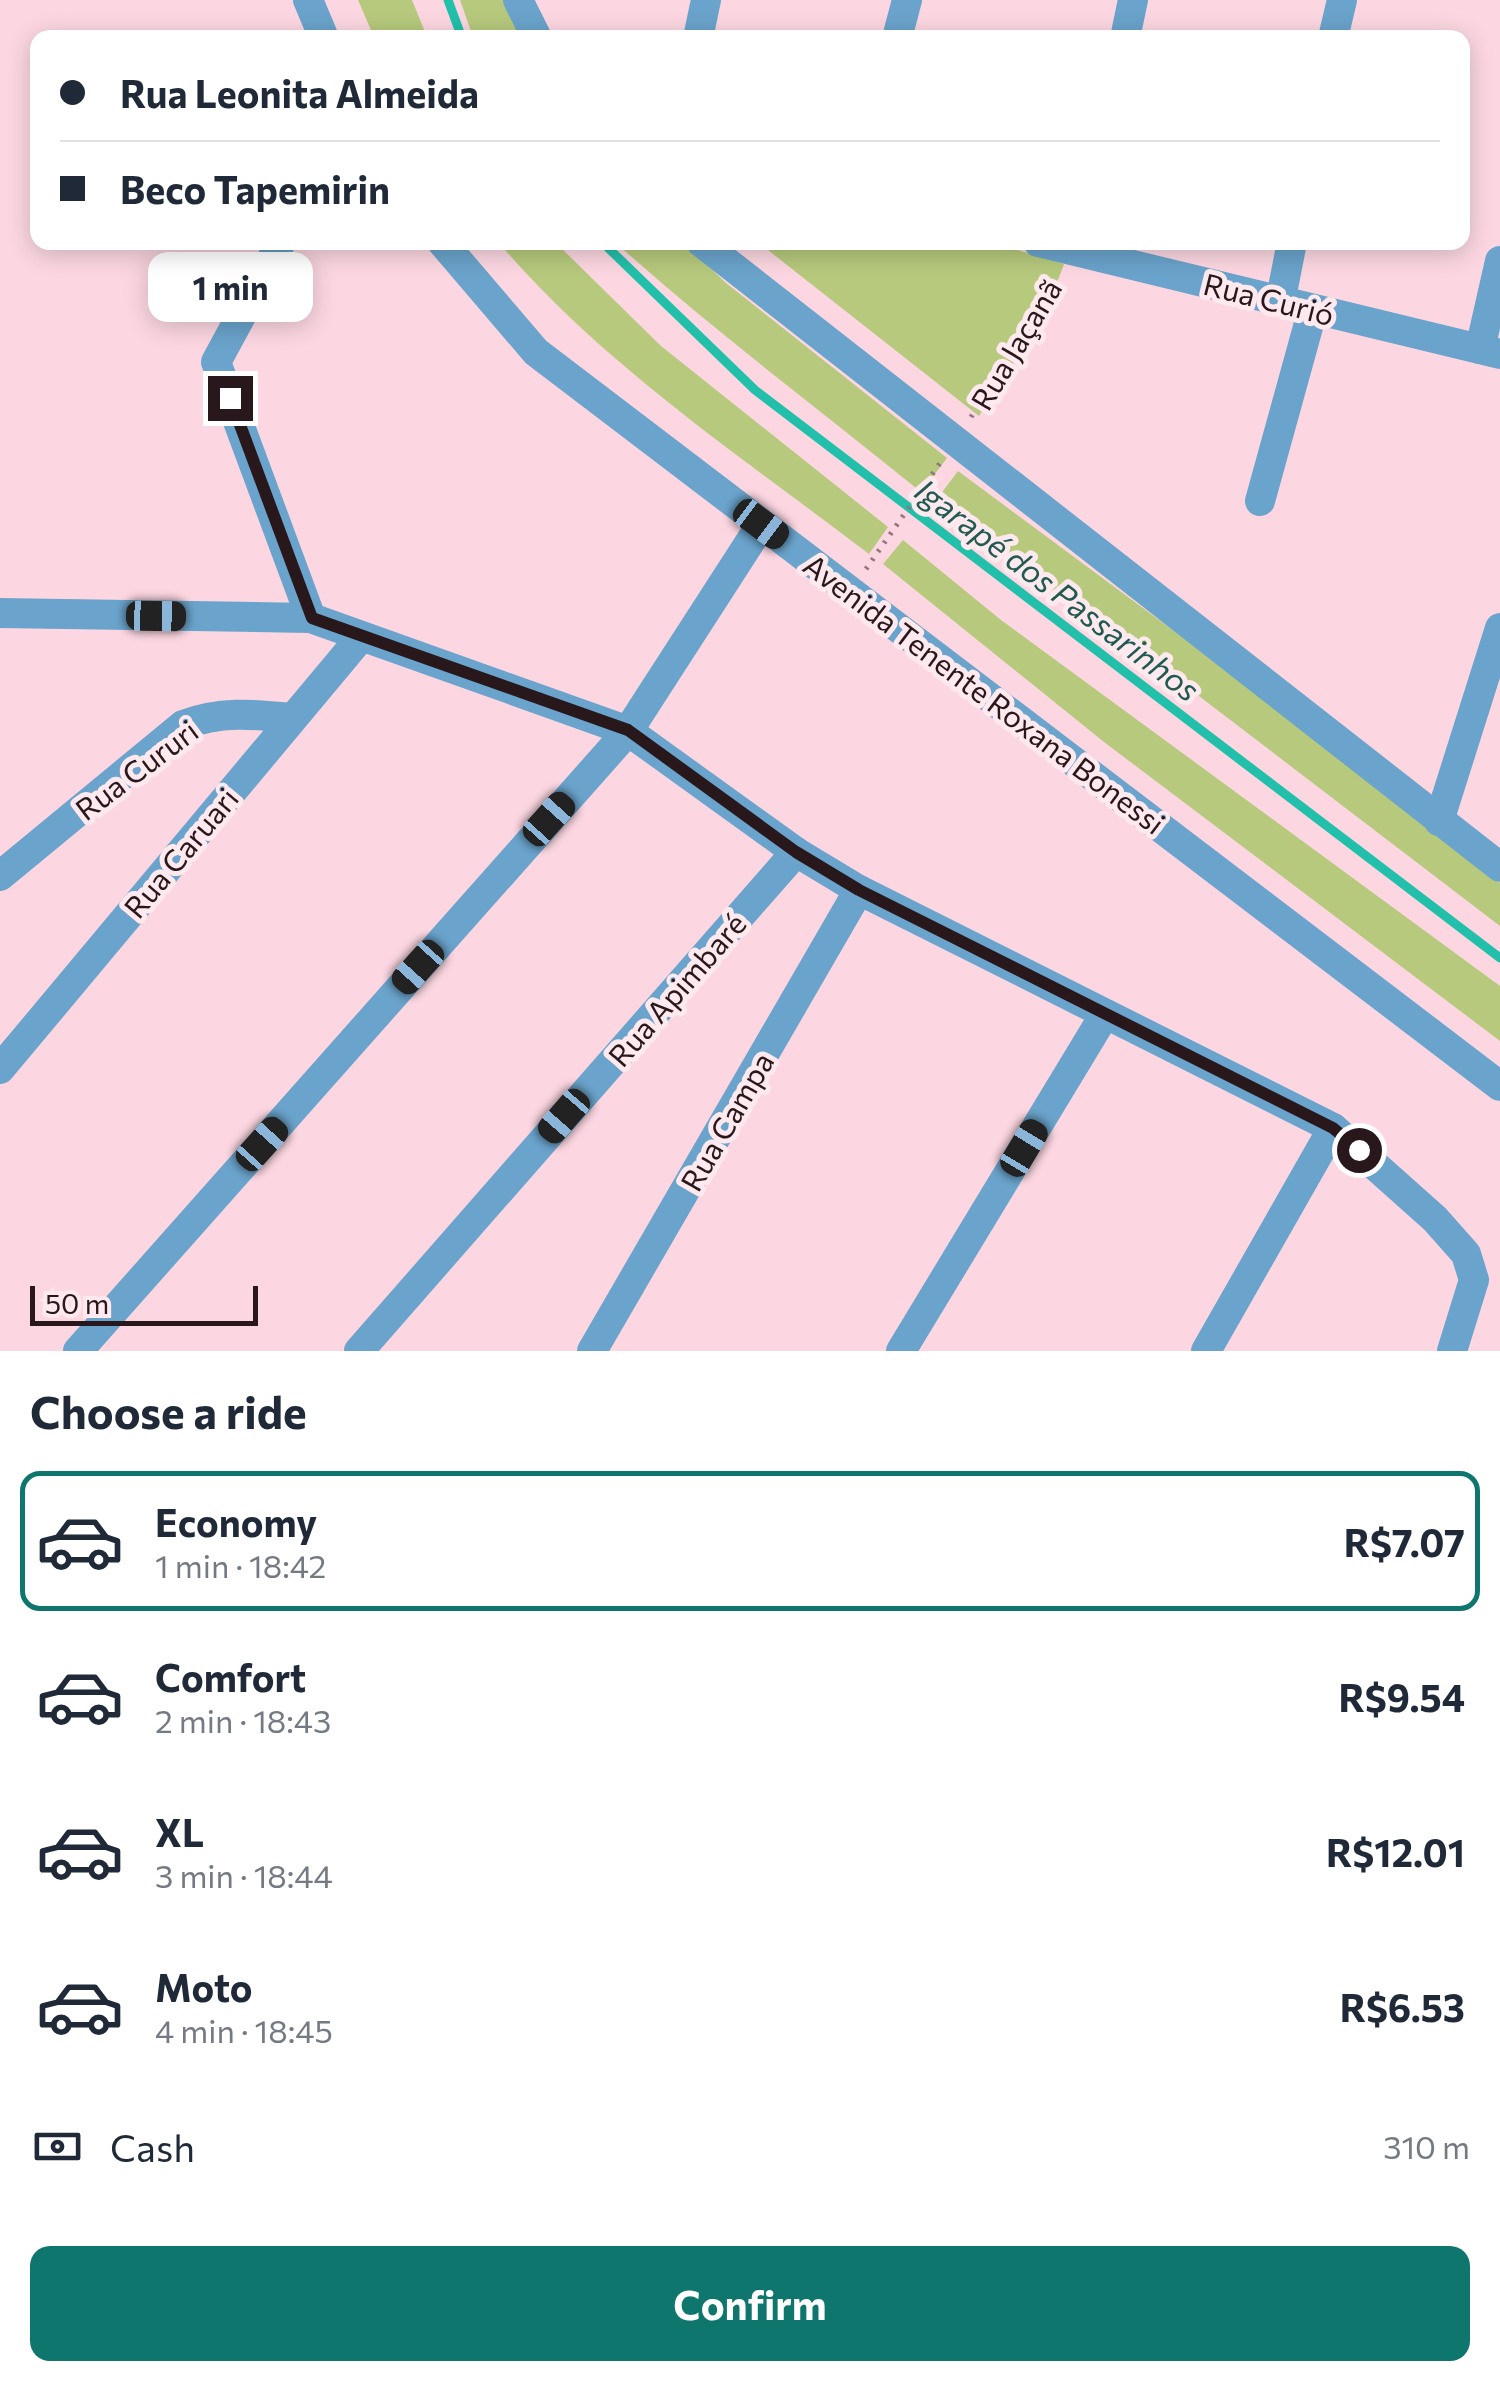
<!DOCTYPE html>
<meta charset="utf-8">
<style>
body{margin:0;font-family:Commissioner,sans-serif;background:#f6f6f7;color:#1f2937;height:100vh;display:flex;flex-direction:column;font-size:38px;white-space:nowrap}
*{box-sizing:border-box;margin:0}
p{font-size:32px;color:#747a83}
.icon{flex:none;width:55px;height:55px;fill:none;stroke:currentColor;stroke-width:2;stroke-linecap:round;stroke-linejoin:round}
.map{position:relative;height:1351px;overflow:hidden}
.drawer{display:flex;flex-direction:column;background:#fff;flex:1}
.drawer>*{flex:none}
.banner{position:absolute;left:30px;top:30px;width:1440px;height:220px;border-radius:20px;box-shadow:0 5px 25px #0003;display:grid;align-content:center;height:220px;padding:0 30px;background:#fff}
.scale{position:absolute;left:30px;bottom:25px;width:228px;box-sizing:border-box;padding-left:10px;border:5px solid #28181c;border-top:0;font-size:28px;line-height:35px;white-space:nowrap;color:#28181c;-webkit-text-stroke:8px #fde9ee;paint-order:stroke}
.end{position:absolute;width:45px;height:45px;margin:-22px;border:12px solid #28181c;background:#fff;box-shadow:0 0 0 5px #fff}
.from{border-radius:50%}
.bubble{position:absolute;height:70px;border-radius:20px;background:#fff;box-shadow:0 5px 25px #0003;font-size:32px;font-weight:700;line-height:70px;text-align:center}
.car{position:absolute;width:30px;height:60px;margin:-30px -15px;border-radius:12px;box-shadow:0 0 8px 2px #0007;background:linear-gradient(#222 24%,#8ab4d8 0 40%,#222 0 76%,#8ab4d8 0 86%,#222 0)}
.banner b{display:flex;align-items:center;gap:35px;height:95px;font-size:38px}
.banner b+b{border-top:2px solid #e0e1e3}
.banner i{width:25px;height:25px;background:#1f2937}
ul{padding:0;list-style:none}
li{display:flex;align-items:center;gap:30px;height:140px;margin:0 20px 15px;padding:0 10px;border:5px solid transparent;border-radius:20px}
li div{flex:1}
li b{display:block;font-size:38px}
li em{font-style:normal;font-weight:700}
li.current{border-color:#0f766e}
li>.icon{width:90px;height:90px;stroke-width:1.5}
h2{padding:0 30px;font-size:45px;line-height:120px}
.pay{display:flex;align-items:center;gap:25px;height:110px;padding:0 30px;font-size:38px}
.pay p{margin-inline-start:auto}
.button{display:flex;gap:20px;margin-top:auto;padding:20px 30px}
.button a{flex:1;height:115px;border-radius:20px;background:#0f766e;color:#fff;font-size:40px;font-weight:700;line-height:115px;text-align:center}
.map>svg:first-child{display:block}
.green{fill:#b6c97c}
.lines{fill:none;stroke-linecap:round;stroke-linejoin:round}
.stream{stroke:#22c0aa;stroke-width:9}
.path{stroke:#91767d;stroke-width:5;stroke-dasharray:2.5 8;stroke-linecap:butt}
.minor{stroke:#6aa3cb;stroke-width:30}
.route{stroke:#28181c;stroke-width:12}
.labels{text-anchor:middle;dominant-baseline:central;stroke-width:10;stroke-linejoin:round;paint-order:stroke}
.street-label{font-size:30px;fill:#28181c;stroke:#fde9ee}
.water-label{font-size:32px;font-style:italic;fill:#205a50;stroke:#fde9ee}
</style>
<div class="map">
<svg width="1500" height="1351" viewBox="0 0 1500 1351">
<rect width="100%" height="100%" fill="#fcd7e1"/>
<g class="green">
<polygon points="358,0 412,0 427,37 374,37"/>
<polygon points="460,0 510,0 530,37 473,37"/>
<path d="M499,243H556L661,346L888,527L869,554C742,457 603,365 499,243Z"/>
<path d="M616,243H684L726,283L947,458L921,492C819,409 714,331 616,243Z"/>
<polygon points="759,243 995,243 1064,264 1044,317 979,416"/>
<polygon points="958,471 1178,634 1500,883 1500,926 1157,664 934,503"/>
<polygon points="903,540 1001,620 1500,986 1500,1041 1104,742 883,564"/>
</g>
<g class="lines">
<g class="stream">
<polyline points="448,0 462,38"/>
<polyline points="602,242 755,390 1500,958"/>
</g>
<g class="path">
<polyline points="971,417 1056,277"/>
<polyline points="866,569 940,463"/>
</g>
<g class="minor">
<polyline points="308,0 324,38"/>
<polyline points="518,0 537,38"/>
<polyline points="698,38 706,0"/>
<polyline points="897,38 907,0"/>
<polyline points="1125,38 1133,0"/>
<polyline points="1333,38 1342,0"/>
<polyline points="281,242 216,362 311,618"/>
<polyline points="442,242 536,352 1500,1086"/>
<polyline points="701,242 1500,867"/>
<polyline points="1038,242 1500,354"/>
<polyline points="1281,298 1292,242"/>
<polyline points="1480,349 1500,261"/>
<polyline points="1260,501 1313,309"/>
<polyline points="0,613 311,618 628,731 796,852 859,890 1333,1128 1435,1219 1466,1254 1474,1280 1452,1351"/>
<polyline points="1439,821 1500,628"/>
<path d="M0,876L183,725C220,711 252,714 291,718"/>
<polyline points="0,1069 361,637"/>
<polyline points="78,1351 628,731 761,525"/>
<polyline points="359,1351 796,852"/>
<polyline points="592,1351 859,890"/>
<polyline points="901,1351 1105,1014"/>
<polyline points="1206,1351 1333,1128"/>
</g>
</g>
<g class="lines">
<polyline class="route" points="230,398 312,618 628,730 796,852 859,890 1333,1128 1359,1150"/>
</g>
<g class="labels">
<g class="street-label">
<text transform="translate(1269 298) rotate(14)">Rua Curió</text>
<text transform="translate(1015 344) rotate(-59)">Rua Jaçanã</text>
<text transform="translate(985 693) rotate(37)">Avenida Tenente Roxana Bonessi</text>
<text transform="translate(136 769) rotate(-37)">Rua Cururi</text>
<text transform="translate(180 852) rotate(-50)">Rua Caruari</text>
<text transform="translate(676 989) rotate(-49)">Rua Apimbaré</text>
<text transform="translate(726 1121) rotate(-60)">Rua Campa</text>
</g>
<g class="water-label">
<text transform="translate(1058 589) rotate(37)">Igarapé dos Passarinhos</text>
</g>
</g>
</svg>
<div class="scale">50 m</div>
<i class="end from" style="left:1359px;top:1150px"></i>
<i class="end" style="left:230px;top:398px"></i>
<div class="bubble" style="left:148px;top:252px;width:165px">1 min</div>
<i class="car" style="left:761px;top:524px;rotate:127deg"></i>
<i class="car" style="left:156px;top:616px;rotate:91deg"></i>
<i class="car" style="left:549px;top:819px;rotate:42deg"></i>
<i class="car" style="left:418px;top:967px;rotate:222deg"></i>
<i class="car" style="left:564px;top:1116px;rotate:221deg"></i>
<i class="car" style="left:262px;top:1144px;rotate:42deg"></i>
<i class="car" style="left:1024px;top:1148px;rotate:31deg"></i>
<div class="banner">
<b><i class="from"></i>Rua Leonita Almeida</b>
<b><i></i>Beco Tapemirin</b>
</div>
</div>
<section class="drawer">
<h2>Choose a ride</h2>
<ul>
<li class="current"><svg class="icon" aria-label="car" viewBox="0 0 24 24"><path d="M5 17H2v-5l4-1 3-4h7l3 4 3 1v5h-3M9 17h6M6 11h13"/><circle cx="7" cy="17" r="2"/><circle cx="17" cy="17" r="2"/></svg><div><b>Economy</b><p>1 min · 18:42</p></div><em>R$7.07</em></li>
<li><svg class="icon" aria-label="car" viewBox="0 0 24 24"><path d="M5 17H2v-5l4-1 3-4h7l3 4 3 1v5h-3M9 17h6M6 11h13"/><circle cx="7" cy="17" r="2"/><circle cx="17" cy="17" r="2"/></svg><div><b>Comfort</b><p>2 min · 18:43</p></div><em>R$9.54</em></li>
<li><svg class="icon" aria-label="car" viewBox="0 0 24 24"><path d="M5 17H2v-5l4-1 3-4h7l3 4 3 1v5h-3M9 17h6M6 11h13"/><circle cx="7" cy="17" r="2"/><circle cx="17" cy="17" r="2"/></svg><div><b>XL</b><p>3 min · 18:44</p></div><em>R$12.01</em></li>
<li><svg class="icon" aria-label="car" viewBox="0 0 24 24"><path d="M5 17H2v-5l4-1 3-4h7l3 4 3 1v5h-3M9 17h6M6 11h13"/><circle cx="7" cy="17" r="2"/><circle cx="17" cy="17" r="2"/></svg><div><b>Moto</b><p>4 min · 18:45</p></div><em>R$6.53</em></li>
</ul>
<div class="pay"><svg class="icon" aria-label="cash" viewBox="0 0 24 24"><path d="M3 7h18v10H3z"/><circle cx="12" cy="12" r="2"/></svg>Cash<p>310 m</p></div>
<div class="button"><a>Confirm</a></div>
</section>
